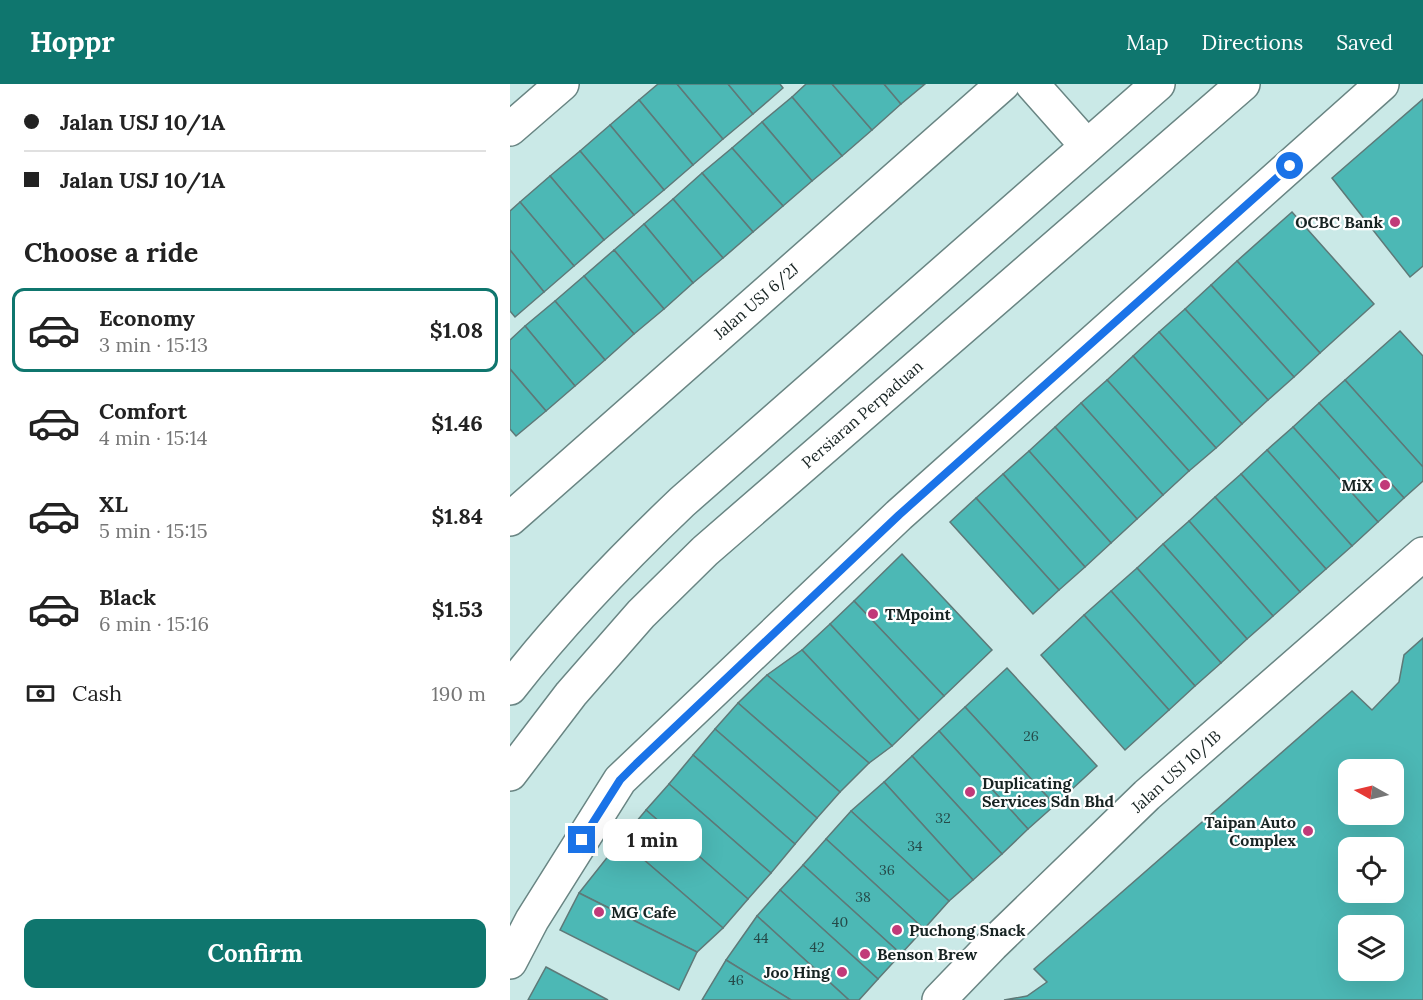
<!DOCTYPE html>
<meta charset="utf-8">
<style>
body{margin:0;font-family:Lora,serif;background:#f2f2f2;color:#222;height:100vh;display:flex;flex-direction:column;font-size:22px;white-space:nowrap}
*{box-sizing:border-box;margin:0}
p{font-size:20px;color:#767676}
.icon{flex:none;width:33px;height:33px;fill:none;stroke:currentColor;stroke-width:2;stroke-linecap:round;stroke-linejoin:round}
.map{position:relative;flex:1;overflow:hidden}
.panel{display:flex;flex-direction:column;background:#fff;width:510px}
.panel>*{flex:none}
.guide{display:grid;align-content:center;height:132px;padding:0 24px;background:#fff}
.needle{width:39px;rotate:278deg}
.fabs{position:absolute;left:828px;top:675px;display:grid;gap:12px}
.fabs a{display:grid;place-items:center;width:66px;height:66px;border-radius:12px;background:#fff;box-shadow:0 6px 24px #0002;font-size:30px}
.end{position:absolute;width:27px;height:27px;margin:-14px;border:8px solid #1a73e8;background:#fff;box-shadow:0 0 0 3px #fff}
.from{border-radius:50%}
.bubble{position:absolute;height:42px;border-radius:12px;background:#fff;box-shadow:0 6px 24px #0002;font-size:20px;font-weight:700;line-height:42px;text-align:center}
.guide b{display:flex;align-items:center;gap:21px;height:57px;font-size:22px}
.guide b+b{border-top:2px solid #e0e0e0}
.guide i{width:15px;height:15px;background:#222}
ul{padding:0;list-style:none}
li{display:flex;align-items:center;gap:18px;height:84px;margin:0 12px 9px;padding:0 12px;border:3px solid transparent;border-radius:12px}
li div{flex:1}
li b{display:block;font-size:22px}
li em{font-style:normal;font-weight:700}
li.selected{border-color:#0f766e}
li>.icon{width:54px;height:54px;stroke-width:1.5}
h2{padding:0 24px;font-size:27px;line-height:72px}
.pay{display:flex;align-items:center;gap:15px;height:66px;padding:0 24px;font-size:22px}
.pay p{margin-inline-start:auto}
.cta{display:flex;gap:12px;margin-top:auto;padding:12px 24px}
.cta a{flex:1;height:69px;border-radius:12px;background:#0f766e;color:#fff;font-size:24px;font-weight:700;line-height:69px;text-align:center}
header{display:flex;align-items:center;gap:36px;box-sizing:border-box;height:84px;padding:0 30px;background:#0f766e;color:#fff}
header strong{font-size:28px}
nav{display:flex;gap:33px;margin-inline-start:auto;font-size:21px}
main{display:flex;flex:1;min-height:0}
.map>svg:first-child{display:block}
.building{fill:#4cb8b5;stroke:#5e7978;stroke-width:1.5;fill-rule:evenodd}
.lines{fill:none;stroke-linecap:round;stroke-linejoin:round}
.street-casing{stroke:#698583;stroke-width:36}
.secondary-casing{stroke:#698583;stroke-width:36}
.street{stroke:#fff;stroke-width:33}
.secondary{stroke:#fff;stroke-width:33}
.route{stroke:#1a73e8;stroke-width:8}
.poi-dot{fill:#c13a79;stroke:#fff;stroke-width:2}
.labels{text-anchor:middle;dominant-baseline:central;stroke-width:4.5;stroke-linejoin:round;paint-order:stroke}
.number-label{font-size:14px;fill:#254948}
.poi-label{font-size:16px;font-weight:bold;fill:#182423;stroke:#fff;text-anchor:start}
.street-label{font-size:16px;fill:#182423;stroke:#fff}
</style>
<header>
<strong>Hoppr</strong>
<nav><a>Map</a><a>Directions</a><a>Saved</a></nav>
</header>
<main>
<section class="panel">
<div class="guide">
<b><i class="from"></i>Jalan USJ 10/1A</b>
<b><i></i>Jalan USJ 10/1A</b>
</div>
<h2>Choose a ride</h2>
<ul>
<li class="selected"><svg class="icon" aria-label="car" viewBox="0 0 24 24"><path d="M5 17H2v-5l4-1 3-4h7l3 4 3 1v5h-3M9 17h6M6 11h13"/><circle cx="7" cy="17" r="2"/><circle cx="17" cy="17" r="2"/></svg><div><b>Economy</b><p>3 min · 15:13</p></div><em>$1.08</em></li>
<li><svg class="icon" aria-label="car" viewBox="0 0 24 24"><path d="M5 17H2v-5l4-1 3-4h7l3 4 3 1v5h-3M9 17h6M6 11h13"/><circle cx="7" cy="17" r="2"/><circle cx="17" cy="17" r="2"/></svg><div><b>Comfort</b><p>4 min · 15:14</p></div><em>$1.46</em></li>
<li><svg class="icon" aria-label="car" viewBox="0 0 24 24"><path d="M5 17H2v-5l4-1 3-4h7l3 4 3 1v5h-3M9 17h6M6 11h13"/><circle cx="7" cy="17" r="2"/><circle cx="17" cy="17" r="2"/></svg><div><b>XL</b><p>5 min · 15:15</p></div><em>$1.84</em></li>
<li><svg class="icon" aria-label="car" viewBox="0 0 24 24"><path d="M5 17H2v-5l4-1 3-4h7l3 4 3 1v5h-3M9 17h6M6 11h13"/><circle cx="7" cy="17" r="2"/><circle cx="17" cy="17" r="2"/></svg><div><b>Black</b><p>6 min · 15:16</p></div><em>$1.53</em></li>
</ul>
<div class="pay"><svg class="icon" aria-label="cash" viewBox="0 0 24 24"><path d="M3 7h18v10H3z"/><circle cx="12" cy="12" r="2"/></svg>Cash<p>190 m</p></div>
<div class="cta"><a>Confirm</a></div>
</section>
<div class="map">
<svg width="913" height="916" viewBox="0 0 913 916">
<rect width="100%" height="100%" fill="#cae9e7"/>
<g class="building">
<polygon points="148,0 167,0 213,55 183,81 129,16"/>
<polygon points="167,0 218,0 243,30 213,55"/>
<polygon points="218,0 270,0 273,4 243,30"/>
<polygon points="296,0 322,0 362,46 332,72 282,13"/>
<polygon points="322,0 374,0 391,20 362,46"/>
<polygon points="374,0 415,0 391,20"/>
<polygon points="282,13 332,72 302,97 252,38"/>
<polygon points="913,15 913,182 900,193 822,94"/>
<polygon points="129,16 183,81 154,106 100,41"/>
<polygon points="252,38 302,97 273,122 222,64"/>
<polygon points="100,41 154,106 124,131 70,67"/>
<polygon points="222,64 273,122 243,148 192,89"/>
<polygon points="70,67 124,131 94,156 40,92"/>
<polygon points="192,89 243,148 213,174 163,115"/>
<polygon points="40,92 94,156 64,182 10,118"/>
<polygon points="163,115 213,174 183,199 134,140"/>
<polygon points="10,118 64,182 34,208 0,166 0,127"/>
<polygon points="782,128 864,220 810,269 727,177"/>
<polygon points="134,140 183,199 154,225 104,166"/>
<polygon points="0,166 34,208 5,233 0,227"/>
<polygon points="104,166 154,225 124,250 74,192"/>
<polygon points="727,177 810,269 784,293 701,201"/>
<polygon points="74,192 124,250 95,276 45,217"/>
<polygon points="701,201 784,293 758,316 675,225"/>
<polygon points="45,217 95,276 65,302 15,242"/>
<polygon points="675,225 758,316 732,340 649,248"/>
<polygon points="15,242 65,302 36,327 0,285 0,256"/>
<polygon points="890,247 913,272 913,383 835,296"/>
<polygon points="649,248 732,340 706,364 623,272"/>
<polygon points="623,272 706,364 679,387 597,296"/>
<polygon points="0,285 36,327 6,352 0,345"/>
<polygon points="597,296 679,387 653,411 571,319"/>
<polygon points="835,296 913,383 913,397 894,414 809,319"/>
<polygon points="571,319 653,411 627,435 545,343"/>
<polygon points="809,319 894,414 868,438 783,343"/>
<polygon points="545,343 627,435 601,459 519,367"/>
<polygon points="783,343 868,438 842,462 757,366"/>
<polygon points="757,366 842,462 816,485 731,390"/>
<polygon points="519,367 601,459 575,483 493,390"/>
<polygon points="493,390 575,483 549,506 466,414"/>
<polygon points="731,390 816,485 790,508 705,413"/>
<polygon points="705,413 790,508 763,532 679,437"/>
<polygon points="466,414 549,506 523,530 440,438"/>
<polygon points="679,437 763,532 737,555 653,460"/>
<polygon points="653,460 737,555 711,579 627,484"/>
<polygon points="392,470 482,566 434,612 344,517"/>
<polygon points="627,484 711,579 685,602 601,507"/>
<polygon points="601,507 685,602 659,626 574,531"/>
<polygon points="344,517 434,612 409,636 320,540"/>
<polygon points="574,531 659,626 615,666 531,571"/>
<polygon points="320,540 409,636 382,662 292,566"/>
<path d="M913,554V916H494L517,912L537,898L524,885L842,607L862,626L889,598L894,571ZM838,686H884V730H838ZM838,764H884V808H838ZM838,842H884V886H838Z"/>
<polygon points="292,566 382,662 359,679 257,591"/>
<polygon points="497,584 587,682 545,721 455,623"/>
<polygon points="257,591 359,679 330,708 228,619"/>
<polygon points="228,619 330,708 307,734 205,645"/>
<polygon points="455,623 545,721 518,745 429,647"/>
<polygon points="205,645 307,734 285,760 183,671"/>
<polygon points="429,647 518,745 492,770 402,672"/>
<polygon points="183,671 285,760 261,789 159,700"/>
<polygon points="402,672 492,770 463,796 374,698"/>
<polygon points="374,698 463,796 439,817 341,727"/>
<polygon points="159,700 261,789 238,815 136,726"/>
<polygon points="136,726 238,815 213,844 111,756"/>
<polygon points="341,727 439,817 414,845 316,755"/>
<polygon points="316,755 414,845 391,870 293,781"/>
<polygon points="111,756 213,844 187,868 69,809"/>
<polygon points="293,781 391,870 368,895 270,806"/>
<polygon points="270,806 368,895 349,916 339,916 247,832"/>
<polygon points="69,809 187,868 169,906 50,846"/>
<polygon points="247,832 339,916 281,916 216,876"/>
<polygon points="216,876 281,916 192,916"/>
<polygon points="36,883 98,916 18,916"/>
</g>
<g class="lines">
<g class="street-casing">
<g id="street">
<polyline points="522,0 577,62"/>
<polyline points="0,45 52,0"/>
<polyline points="0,435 493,0"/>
<polyline points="0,878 22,836 110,696 389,431 872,0"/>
<polyline points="429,916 482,861 637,711 913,470"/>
</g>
</g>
<g class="secondary-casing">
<g id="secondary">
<path d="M0,604C52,537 110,477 172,418L648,0"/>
<polyline points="0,690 61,610 131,530 195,467 733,0"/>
</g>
</g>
<use href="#street" class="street"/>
<use href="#secondary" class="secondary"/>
</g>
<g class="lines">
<polyline class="route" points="72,756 110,696 126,680 389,431 780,82"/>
</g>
<g class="poi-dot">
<circle cx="885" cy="138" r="6"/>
<circle cx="875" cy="401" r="6"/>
<circle cx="363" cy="530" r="6"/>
<circle cx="460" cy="708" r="6"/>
<circle cx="798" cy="747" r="6"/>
<circle cx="89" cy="828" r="6"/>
<circle cx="387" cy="846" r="6"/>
<circle cx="355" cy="870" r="6"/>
<circle cx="332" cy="888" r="6"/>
</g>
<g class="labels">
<g class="number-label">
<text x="521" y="652">26</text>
<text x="433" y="734">32</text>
<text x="405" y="762">34</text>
<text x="377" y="786">36</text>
<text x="353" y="813">38</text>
<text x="330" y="838">40</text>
<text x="251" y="854">44</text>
<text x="307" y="863">42</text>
<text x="226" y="896">46</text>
</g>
<g class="poi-label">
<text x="873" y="138" text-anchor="end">OCBC Bank</text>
<text x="863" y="401" text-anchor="end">MiX</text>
<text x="375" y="530">TMpoint</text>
<text x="472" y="699">Duplicating<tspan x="472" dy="18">Services Sdn Bhd</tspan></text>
<text x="786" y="738" text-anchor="end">Taipan Auto<tspan x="786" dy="18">Complex</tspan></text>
<text x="101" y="828">MG Cafe</text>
<text x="399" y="846">Puchong Snack</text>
<text x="367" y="870">Benson Brew</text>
<text x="320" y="888" text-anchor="end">Joo Hing</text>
</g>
<g class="street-label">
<text transform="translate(246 217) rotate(-41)">Jalan USJ 6/2J</text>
<text transform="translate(352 330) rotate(-41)">Persiaran Perpaduan</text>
<text transform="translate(666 687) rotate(-42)">Jalan USJ 10/1B</text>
</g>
</g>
</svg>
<div class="fabs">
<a><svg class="needle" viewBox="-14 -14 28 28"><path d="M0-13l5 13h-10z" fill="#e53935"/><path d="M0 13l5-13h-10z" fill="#767676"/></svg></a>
<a><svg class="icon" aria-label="locate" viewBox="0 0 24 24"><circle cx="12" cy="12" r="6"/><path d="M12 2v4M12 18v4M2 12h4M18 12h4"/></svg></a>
<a><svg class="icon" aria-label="layers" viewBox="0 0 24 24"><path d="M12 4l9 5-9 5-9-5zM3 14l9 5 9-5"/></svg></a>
</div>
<i class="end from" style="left:780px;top:82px"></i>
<i class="end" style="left:72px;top:756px"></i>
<div class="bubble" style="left:93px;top:735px;width:99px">1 min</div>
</div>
</main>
